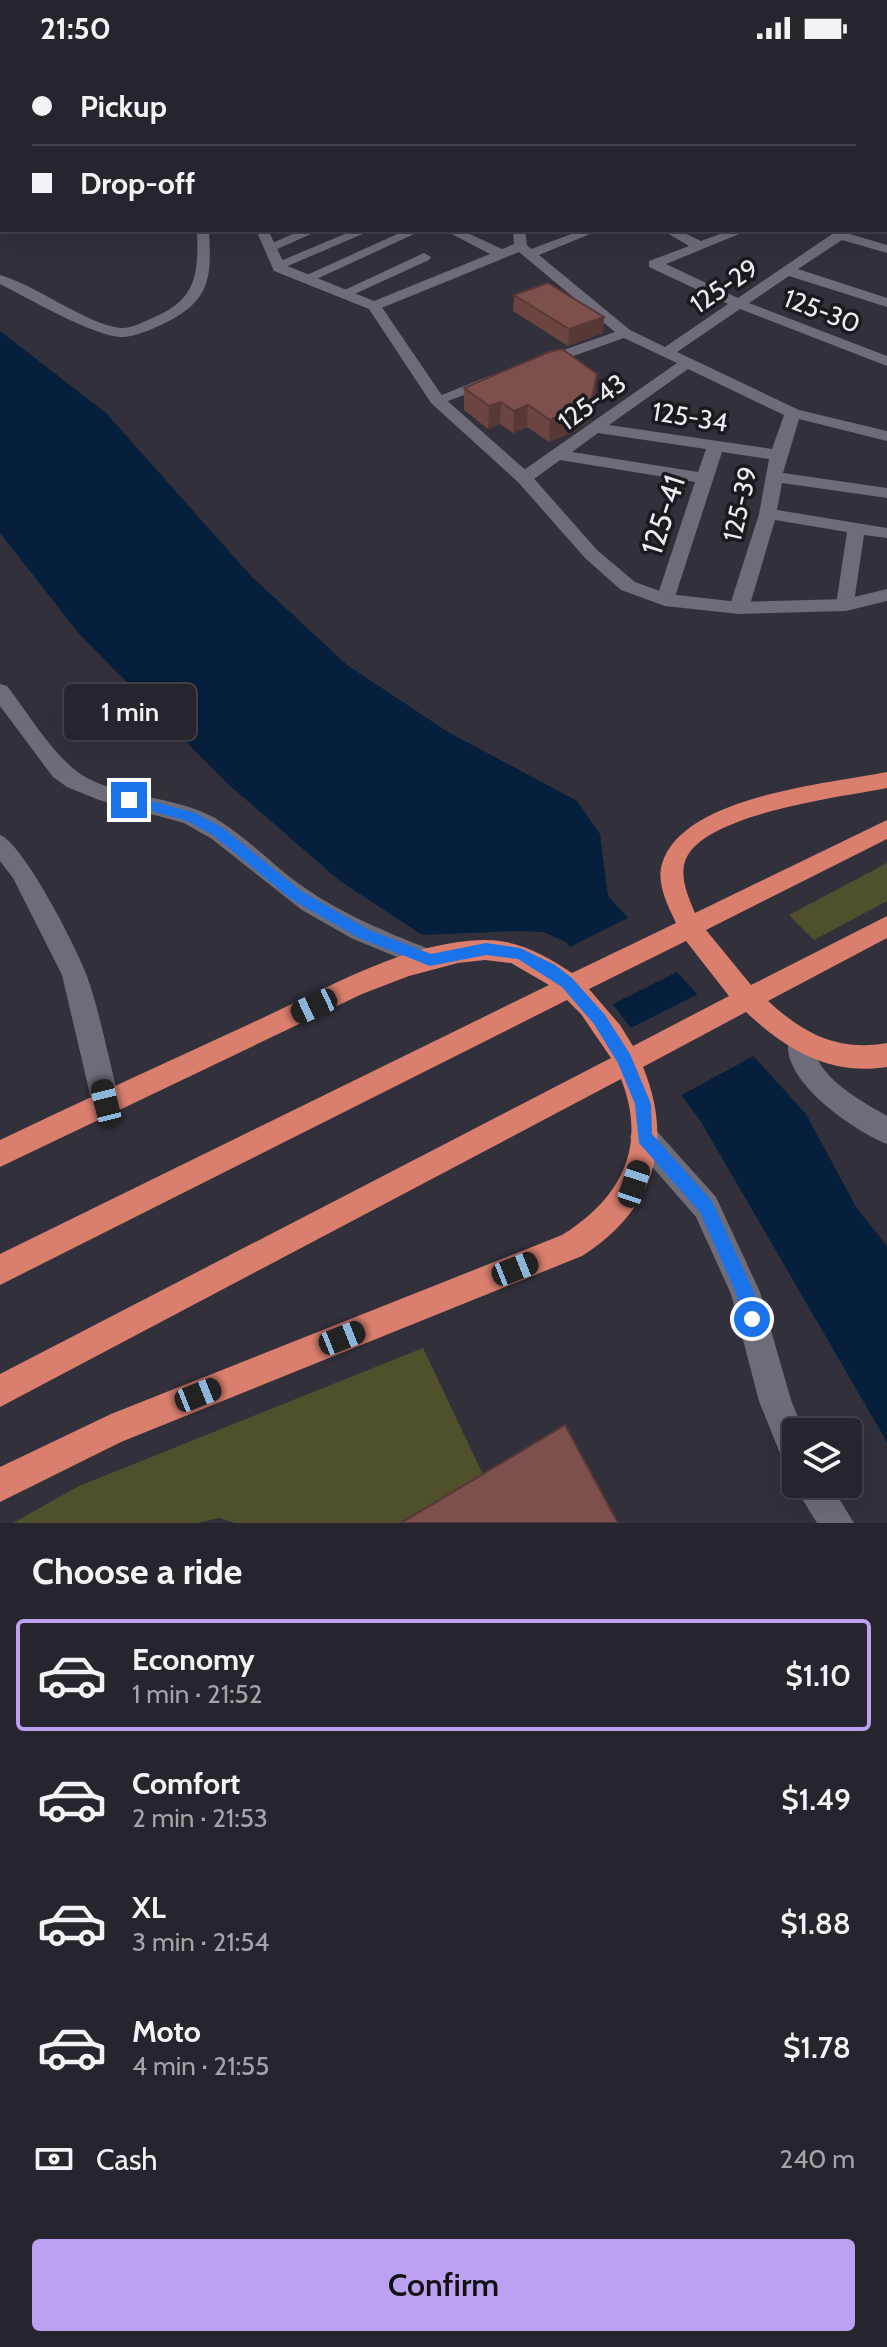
<!DOCTYPE html>
<meta charset="utf-8">
<style>
body{margin:0;font-family:Cabin,sans-serif;background:#323038;color:#f1f3f6;height:100vh;display:flex;flex-direction:column;font-size:30px;white-space:nowrap}
*{box-sizing:border-box;margin:0}
p{font-size:26px;color:#a4a4a9}
.icon{flex:none;width:44px;height:44px;fill:none;stroke:currentColor;stroke-width:2;stroke-linecap:round;stroke-linejoin:round}
.map{position:relative;height:1467px;overflow:hidden}
.panel{display:flex;flex-direction:column;background:#26242c;flex:1}
.panel>*{flex:none}
.top-card{position:absolute;left:0px;top:0px;width:888px;height:176px;box-shadow:0 8px 32px #0002,0 0 0 2px #424148;display:grid;align-content:center;height:176px;padding:0 32px;background:#26242c}
.tools{position:absolute;left:782px;top:1362px;display:grid;gap:16px}
.tools a{display:grid;place-items:center;width:80px;height:80px;border-radius:8px;background:#26242c;box-shadow:0 8px 32px #0002,0 0 0 2px #424148;font-size:40px}
.end{position:absolute;width:36px;height:36px;margin:-18px;border:10px solid #1a73e8;background:#fff;box-shadow:0 0 0 4px #fff}
.from{border-radius:50%}
.bubble{position:absolute;height:56px;border-radius:8px;background:#26242c;box-shadow:0 8px 32px #0002,0 0 0 2px #424148;font-size:26px;font-weight:600;line-height:56px;text-align:center}
.car{position:absolute;width:24px;height:48px;margin:-24px -12px;border-radius:10px;box-shadow:0 0 6px 2px #0007;background:linear-gradient(#222 24%,#8ab4d8 0 40%,#222 0 76%,#8ab4d8 0 86%,#222 0)}
.top-card b{display:flex;align-items:center;gap:28px;height:76px;font-size:30px}
.top-card b+b{border-top:2px solid #424148}
.top-card i{width:20px;height:20px;background:#f1f3f6}
ul{padding:0;list-style:none}
li{display:flex;align-items:center;gap:24px;height:112px;margin:0 16px 12px;padding:0 16px;border:4px solid transparent;border-radius:8px}
li div{flex:1}
li b{display:block;font-size:30px}
li em{font-style:normal;font-weight:600}
li.on{border-color:#bca0f2}
li>.icon{width:72px;height:72px;stroke-width:1.5}
h2{padding:0 32px;font-size:36px;line-height:96px}
.pay{display:flex;align-items:center;gap:20px;height:88px;padding:0 32px;font-size:30px}
.pay p{margin-inline-start:auto}
.primary-button{display:flex;gap:16px;margin-top:auto;padding:16px 32px}
.primary-button a{flex:1;height:92px;border-radius:8px;background:#bca0f2;color:#111;font-size:32px;font-weight:600;line-height:92px;text-align:center}
.status{display:flex;justify-content:space-between;align-items:center;height:56px;padding:0 40px;background:#26242c;direction:ltr}
.status svg{height:22px;fill:currentColor}
.map>svg:first-child{display:block}
.green{fill:#50512c}
.water{fill:#051f3c}
.pier{fill:#32303b}
.lines{fill:none;stroke-linecap:round;stroke-linejoin:round}
.minor{fill:#6e6c78;fill-rule:evenodd}
.tertiary{fill:#6e6c78;fill-rule:evenodd}
.trunk{fill:#da7f6e;fill-rule:evenodd}
.wall{fill:#6c4542}
.shaded-wall{fill:#583836}
.building{fill:#7e504d;stroke:#583836;stroke-width:2}
.route{fill:#1a73e8}
.labels{text-anchor:middle;dominant-baseline:central;stroke-width:7;stroke-linejoin:round;paint-order:stroke}
.far-street-label{font-size:26px;fill:#ecebf2;stroke:#19191e}
.street-label{font-size:30px;fill:#ecebf2;stroke:#19191e}
</style>
<div class="status"><b>21:50</b><svg viewBox="0 0 49 12"><path d="M0 12V9h3v3zM5 12V6h3v6zM10 12V3h3v9zM15 12V0h3v12zM26 1h20v11H26zM47 4h2v5h-2z"/></svg></div>
<div class="map">
<svg width="887" height="1467" viewBox="0 0 887 1467">
<rect width="100%" height="100%" fill="#32303b"/>
<g class="green">
<polygon points="887,807 887,845 814,884 789,859"/>
<polygon points="423,1292 487,1427 421,1467 235,1467 219,1462 198,1467 13,1467 79,1430"/>
</g>
<polygon class="water" points="0,275 106,357 251,520 347,609 448,676 577,745 600,778 608,840 806,1058 856,1151 887,1190 887,1386 700,1064 566,886 543,876 518,875 422,879 340,825 229,729 80,579 0,477"/>
<g class="pier">
<polygon points="632,860 681,914 609,950 566,893"/>
<polygon points="702,936 759,997 678,1041 627,974"/>
</g>
<g class="lines">
<g class="minor">
<polygon points="375,0 390,0 374,2"/>
<polygon points="462,0 484,0 461,2"/>
<polygon points="562,0 573,0 574,2 563,2"/>
<polygon points="648,0 659,0 660,2 649,2"/>
<polygon points="728,0 739,0 740,2 729,2"/>
<polygon points="804,0 815,0 816,2 805,2"/>
<polygon points="877,0 887,0 887,4 876,2"/>
<rect x="886" y="42" width="1" height="7"/>
<polygon points="886,131 887,132 887,140 886,139"/>
<rect x="886" y="151" width="1" height="8"/>
<path d="M197,174H209C212,224 210,246 161,269C150,274 132,282 120,281C91,279 28,242 0,228V219C36,229 86,268 120,272C133,273 149,263 161,258C199,240 198,211 197,174Z"/>
<polygon points="302,174 320,174 275,194 263,191"/>
<polygon points="354,174 372,174 283,212 271,209"/>
<polygon points="406,174 423,174 310,226 298,223"/>
<path d="M444,174H461L502,193L514,188L513,174H525L527,189L531,193L582,174H600L539,199L630,274L665,291L728,248L649,211V205L689,190L662,174H678L701,185L731,174H749L666,208L738,242L838,174H853L850,178L887,189V197L842,184L798,213L887,242V251L789,220L749,247L887,300V310L740,253L677,296L799,354L887,375V385L799,363L783,417L887,432V442L782,427L777,454L887,472V482L864,479L853,553H839L836,549L847,476L775,464L749,552L739,558L729,552L759,458L769,403L722,396L674,544L665,550L656,544L695,426L560,404L530,426H518L516,422L518,418L677,307L624,282L545,310H535V304L615,276L519,196L379,253H369V247L490,198ZM688,313L784,359L772,393L609,369ZM598,377L706,393L698,416L572,396Z"/>
<polygon points="424,197 431,201 429,204 348,241 336,238"/>
<polygon points="492,319 497,321 497,327 437,349 429,344"/>
<path d="M0,628L7,630C28,657 54,701 82,719C122,743 173,739 215,762C247,781 272,809 302,830C343,859 391,878 439,897L442,904L439,911L430,914L421,911L351,882L302,854L212,783L184,767L99,744L67,731L53,721L0,650Z"/>
<path d="M0,779C23,787 78,894 87,920C101,961 109,1005 120,1047L116,1056L106,1059L96,1056L92,1047L62,919L13,822L0,805Z"/>
<path d="M800,974L809,977C813,985 814,994 817,1002C829,1028 863,1046 887,1060V1088C854,1075 771,1019 791,977Z"/>
<polygon points="644,1068 654,1072 716,1141 760,1236 791,1344 804,1376 796,1376 796,1411 784,1407 759,1345 731,1238 696,1161 634,1090 630,1081 634,1072"/>
<polygon points="796,1422 796,1428 830,1428 854,1467 817,1467 793,1428"/>
</g>
<g class="tertiary">
<polygon points="137,0 147,0 148,2 138,2"/>
<polygon points="256,174 268,174 285,209 379,247 443,341 530,418 597,494 635,526 668,538 739,546 846,543 887,533 887,545 846,555 739,558 665,550 621,534 585,502 518,426 431,347 369,253 274,215"/>
</g>
<path class="trunk" d="M887,716V732C843,741 694,758 684,809C681,825 689,843 695,857L887,764V783L706,874L751,929L887,860V882L768,945C803,977 838,996 887,987V1011C830,1020 786,994 746,956L643,1011C675,1089 653,1155 582,1200L121,1386L0,1446V1411L111,1358L562,1179C621,1142 648,1091 621,1023L0,1351V1318L611,1002L581,958L567,944L0,1229V1198L549,929L511,907L485,904L458,907L409,920L362,938L0,1111V1084C90,1041 181,1000 271,958C337,927 408,886 483,884C516,883 546,899 572,917L676,867C668,850 656,827 662,808C682,740 827,728 887,716ZM686,885L729,940L633,990L620,969L589,933Z"/>
</g>
<g class="wall">
<polygon points="514,239 604,261 603,277 568,290 513,255"/>
<polygon points="464,332 595,340 590,364 573,376 549,386 527,371 513,377 500,368 488,373 464,354"/>
</g>
<g class="shaded-wall">
<polygon points="604,261 603,277 568,290 569,273"/>
<polygon points="597,318 595,340 590,364 573,376 549,386 550,364"/>
<polygon points="501,346 500,368 488,373 489,350"/>
<polygon points="528,349 527,371 513,377 514,355"/>
</g>
<g class="building">
<polygon points="548,227 604,261 569,273 514,239"/>
<polygon points="562,293 597,318 592,342 575,354 550,364 528,349 514,355 501,346 489,350 464,332 549,296"/>
<polygon points="565,1369 618,1467 401,1467"/>
</g>
<polygon class="route" points="129,739 195,757 223,772 301,835 369,874 431,898 486,887 520,892 555,909 572,922 605,959 630,998 651,1048 652,1078 712,1145 754,1236 761,1263 759,1269 752,1272 746,1269 736,1237 700,1156 639,1087 635,1048 618,1007 594,968 562,931 518,903 486,899 430,910 359,882 291,843 213,779 187,765 124,747 122,744"/>
<g class="labels">
<g class="far-street-label">
<text transform="translate(724 230) rotate(-34)">125-29</text>
<text transform="translate(822 255) rotate(21)">125-30</text>
<text transform="translate(592 346) rotate(-36)">125-43</text>
<text transform="translate(690 361) rotate(9)">125-34</text>
<text transform="translate(740 448) rotate(-77)">125-39</text>
</g>
<g class="street-label">
<text transform="translate(663 459) rotate(-72)">125-41</text>
</g>
</g>
</svg>
<div class="tools">
<a><svg class="icon" aria-label="layers" viewBox="0 0 24 24"><path d="M12 4l9 5-9 5-9-5zM3 14l9 5 9-5"/></svg></a>
</div>
<i class="end from" style="left:752px;top:1263px"></i>
<i class="end" style="left:129px;top:744px"></i>
<div class="bubble" style="left:64px;top:628px;width:132px">1 min</div>
<i class="car" style="left:314px;top:950px;rotate:245deg"></i>
<i class="car" style="left:106px;top:1047px;rotate:346deg"></i>
<i class="car" style="left:634px;top:1128px;rotate:18deg"></i>
<i class="car" style="left:515px;top:1213px;rotate:68deg"></i>
<i class="car" style="left:342px;top:1282px;rotate:68deg"></i>
<i class="car" style="left:198px;top:1339px;rotate:68deg"></i>
<div class="top-card">
<b><i class="from"></i>Pickup</b>
<b><i></i>Drop-off</b>
</div>
</div>
<section class="panel">
<h2>Choose a ride</h2>
<ul>
<li class="on"><svg class="icon" aria-label="car" viewBox="0 0 24 24"><path d="M5 17H2v-5l4-1 3-4h7l3 4 3 1v5h-3M9 17h6M6 11h13"/><circle cx="7" cy="17" r="2"/><circle cx="17" cy="17" r="2"/></svg><div><b>Economy</b><p>1 min · 21:52</p></div><em>$1.10</em></li>
<li><svg class="icon" aria-label="car" viewBox="0 0 24 24"><path d="M5 17H2v-5l4-1 3-4h7l3 4 3 1v5h-3M9 17h6M6 11h13"/><circle cx="7" cy="17" r="2"/><circle cx="17" cy="17" r="2"/></svg><div><b>Comfort</b><p>2 min · 21:53</p></div><em>$1.49</em></li>
<li><svg class="icon" aria-label="car" viewBox="0 0 24 24"><path d="M5 17H2v-5l4-1 3-4h7l3 4 3 1v5h-3M9 17h6M6 11h13"/><circle cx="7" cy="17" r="2"/><circle cx="17" cy="17" r="2"/></svg><div><b>XL</b><p>3 min · 21:54</p></div><em>$1.88</em></li>
<li><svg class="icon" aria-label="car" viewBox="0 0 24 24"><path d="M5 17H2v-5l4-1 3-4h7l3 4 3 1v5h-3M9 17h6M6 11h13"/><circle cx="7" cy="17" r="2"/><circle cx="17" cy="17" r="2"/></svg><div><b>Moto</b><p>4 min · 21:55</p></div><em>$1.78</em></li>
</ul>
<div class="pay"><svg class="icon" aria-label="cash" viewBox="0 0 24 24"><path d="M3 7h18v10H3z"/><circle cx="12" cy="12" r="2"/></svg>Cash<p>240 m</p></div>
<div class="primary-button"><a>Confirm</a></div>
</section>
